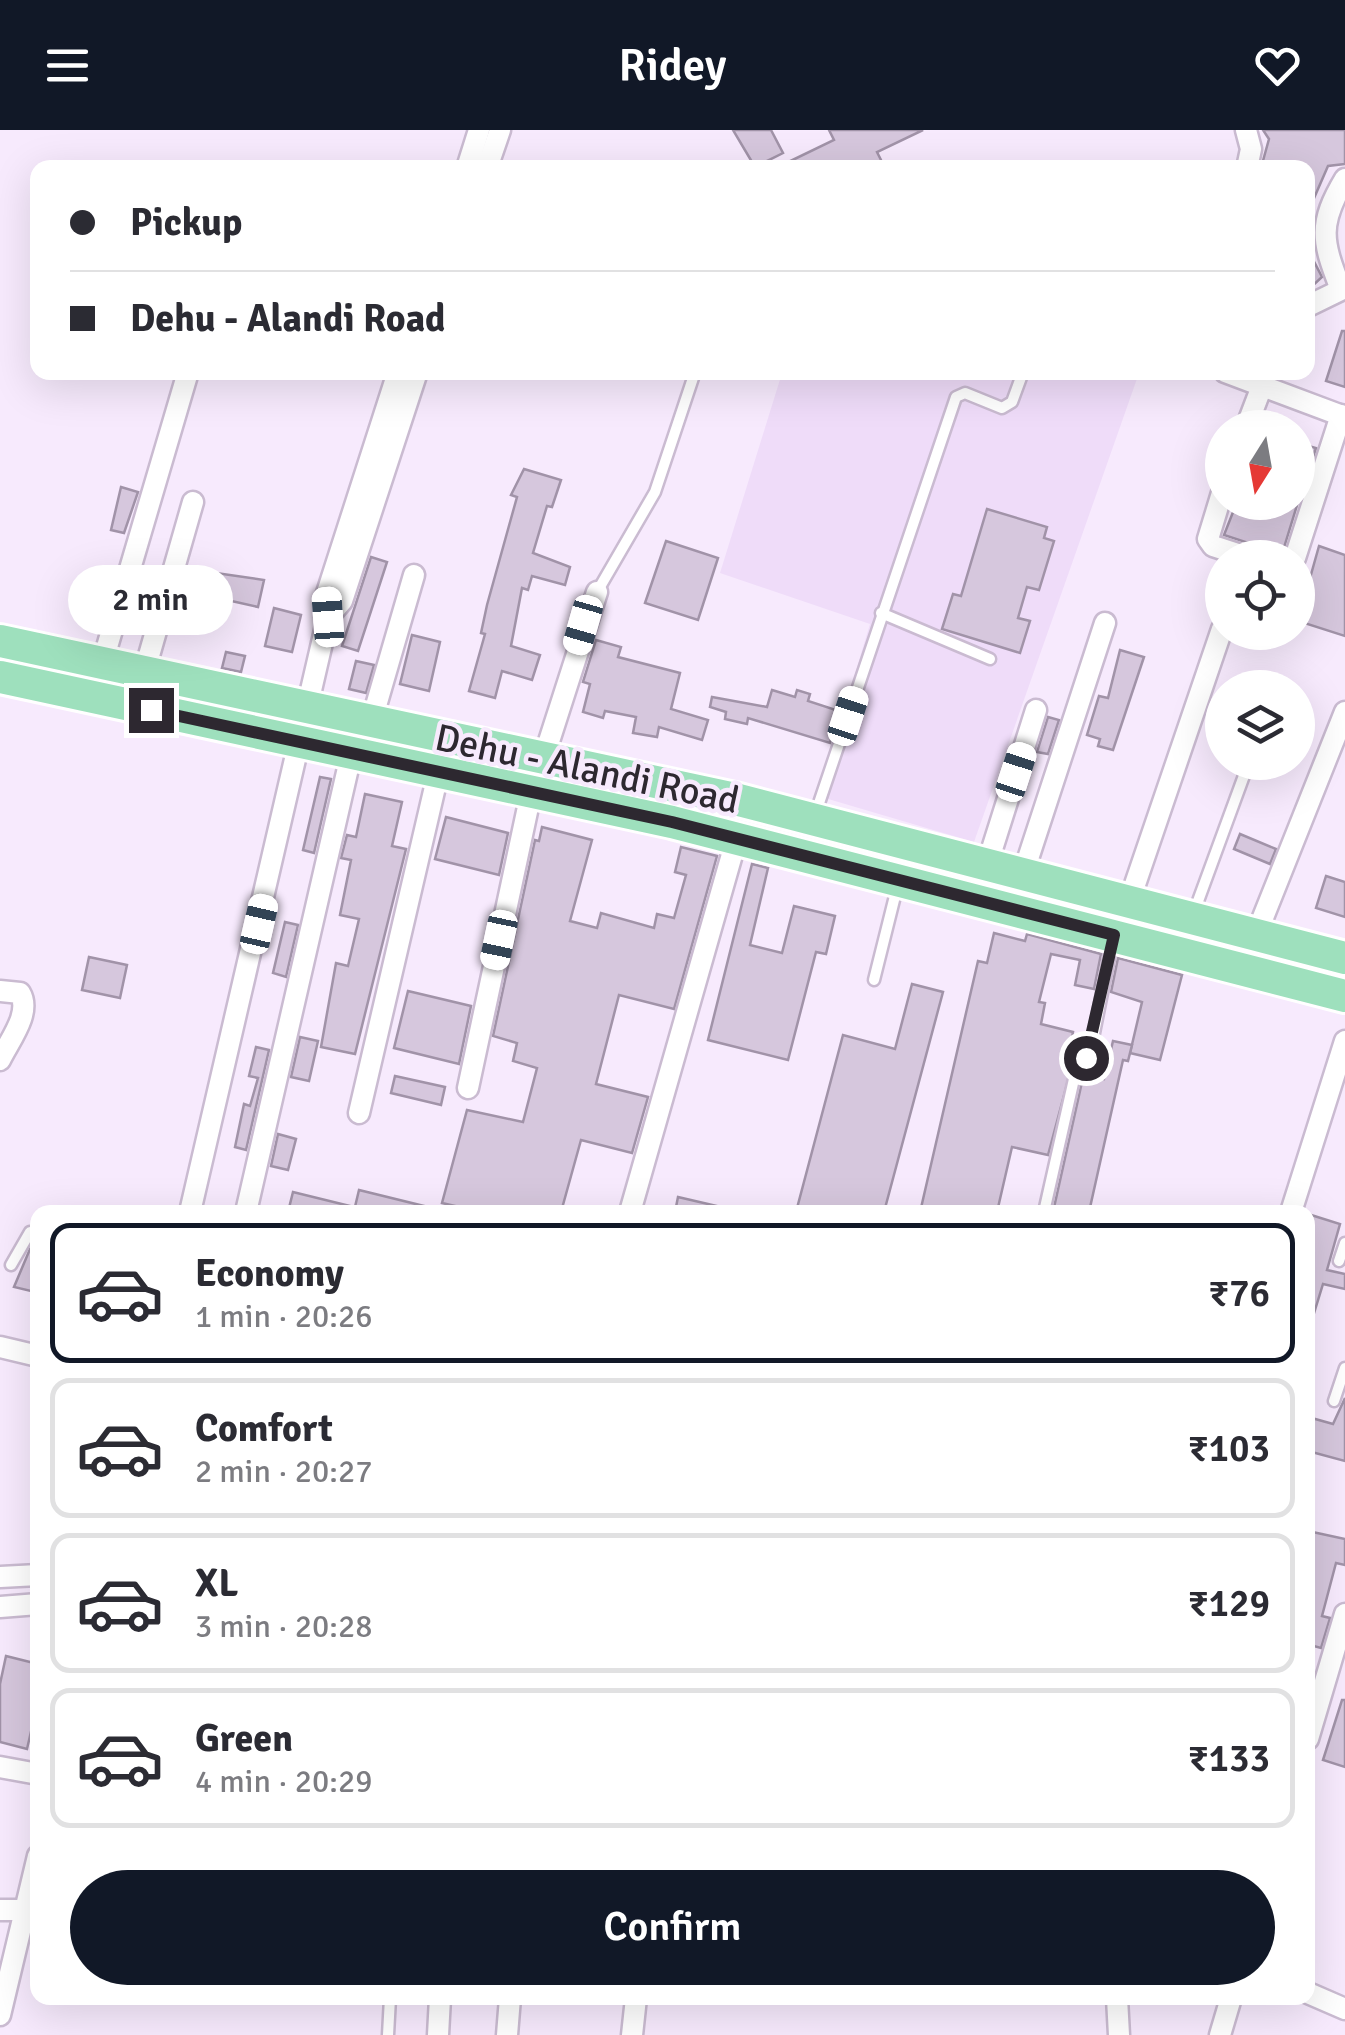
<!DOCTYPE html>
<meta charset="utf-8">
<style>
body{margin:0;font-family:Signika,sans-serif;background:#f2f2f3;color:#2b2b33;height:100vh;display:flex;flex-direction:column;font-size:38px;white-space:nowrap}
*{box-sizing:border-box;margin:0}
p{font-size:32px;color:#7c7c81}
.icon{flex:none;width:55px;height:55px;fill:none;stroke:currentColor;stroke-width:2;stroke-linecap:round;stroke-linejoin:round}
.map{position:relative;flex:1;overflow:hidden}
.panel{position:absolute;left:30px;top:1075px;width:1285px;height:800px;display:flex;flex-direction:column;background:#fff;border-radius:20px;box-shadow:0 10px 40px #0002}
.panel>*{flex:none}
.guide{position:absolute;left:30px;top:30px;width:1285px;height:220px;border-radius:20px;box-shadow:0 10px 40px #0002;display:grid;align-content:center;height:220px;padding:0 40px;background:#fff}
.needle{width:65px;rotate:191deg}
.controls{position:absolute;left:1205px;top:280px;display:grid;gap:20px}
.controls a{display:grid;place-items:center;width:110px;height:110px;border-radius:50%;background:#fff;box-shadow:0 10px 40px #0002;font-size:50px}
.end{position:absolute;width:45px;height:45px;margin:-22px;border:12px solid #2d2830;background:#fff;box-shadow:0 0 0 5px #fff}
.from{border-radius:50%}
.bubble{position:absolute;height:70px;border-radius:35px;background:#fff;box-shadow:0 10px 40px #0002;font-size:32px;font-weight:600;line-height:70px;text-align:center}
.car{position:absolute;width:30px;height:60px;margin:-30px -15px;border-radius:12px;box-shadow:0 0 8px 2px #0007;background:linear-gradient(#fff 24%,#345 0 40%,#fff 0 76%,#345 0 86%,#fff 0)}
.guide b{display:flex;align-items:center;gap:35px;height:95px;font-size:38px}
.guide b+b{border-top:2px solid #e1e1e2}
.guide i{width:25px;height:25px;background:#2b2b33}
ul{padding:18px 0 0;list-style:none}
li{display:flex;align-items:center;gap:30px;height:140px;margin:0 20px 15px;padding:0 20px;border:5px solid #e1e1e2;border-radius:20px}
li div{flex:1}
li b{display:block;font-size:38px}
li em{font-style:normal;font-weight:600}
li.active{border-color:#111827}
li>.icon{width:90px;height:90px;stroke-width:1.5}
.action{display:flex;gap:20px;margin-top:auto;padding:20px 40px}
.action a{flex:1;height:115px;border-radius:60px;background:#111827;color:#fff;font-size:40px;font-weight:600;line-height:115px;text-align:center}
header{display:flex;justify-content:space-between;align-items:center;height:130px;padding:0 40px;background:#111827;color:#fff;font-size:45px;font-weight:600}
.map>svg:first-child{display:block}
.built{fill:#efdcf9}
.building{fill:#d6c7dd;stroke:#a193a8;stroke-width:2.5}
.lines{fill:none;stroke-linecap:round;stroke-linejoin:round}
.service-casing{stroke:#cabbd1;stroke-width:15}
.minor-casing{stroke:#cabbd1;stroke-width:25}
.primary-casing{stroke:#fff;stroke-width:38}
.service{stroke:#fff;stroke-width:10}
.minor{stroke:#fff;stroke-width:20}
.primary{stroke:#9ee0bd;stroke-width:32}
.route{stroke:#2d2830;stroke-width:12}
.labels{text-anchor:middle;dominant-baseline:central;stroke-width:9;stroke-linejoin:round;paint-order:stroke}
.street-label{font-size:38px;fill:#2d2830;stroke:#f7eafd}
</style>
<header><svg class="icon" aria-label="menu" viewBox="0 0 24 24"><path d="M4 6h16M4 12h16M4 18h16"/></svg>Ridey<svg class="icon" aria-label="heart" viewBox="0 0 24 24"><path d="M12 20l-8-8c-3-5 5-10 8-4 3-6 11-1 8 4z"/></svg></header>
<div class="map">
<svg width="1345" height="1905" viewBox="0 0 1345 1905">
<rect width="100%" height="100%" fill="#f7eafd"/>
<polygon class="built" points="782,243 1139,243 974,712 818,666 870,494 720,443"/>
<g class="building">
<polygon points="733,0 771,0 783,23 755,37"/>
<polygon points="829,0 923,0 877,22 885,38 776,38 834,10"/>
<polygon points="1263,0 1345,0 1345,34 1328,36 1308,82 1308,38 1261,38 1269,9"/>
<polygon points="1308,120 1322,147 1308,160"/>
<polygon points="1342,201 1345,201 1345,257 1326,251"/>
<polygon points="1298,313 1316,318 1299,371 1298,370"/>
<polygon points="524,339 561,350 552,377 547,376 533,423 570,437 565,455 532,446 528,460 522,458 511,516 540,525 532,550 502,541 495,568 469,561 485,504 481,503 487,475 517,367 511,365"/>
<polygon points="121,357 138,362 124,403 111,400"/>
<polygon points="1237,372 1298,372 1282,424 1224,405"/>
<polygon points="987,379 1047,397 1044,408 1054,411 1039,460 1027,457 1018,488 1030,491 1020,523 942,499 953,464 961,466"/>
<polygon points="666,411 718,428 698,490 645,473"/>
<polygon points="1319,416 1345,425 1345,506 1298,491"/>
<polygon points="371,427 387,432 358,521 342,516"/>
<polygon points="202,441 264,450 258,477 227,470 224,480 194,473"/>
<polygon points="138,460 153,463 143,496 128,493"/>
<polygon points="274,478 301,485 292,522 265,516"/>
<polygon points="412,505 440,512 429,561 400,554"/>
<polygon points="596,510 621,517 618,527 680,543 671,579 708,590 702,610 659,597 657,607 633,603 636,587 605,581 603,588 583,582 590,554 583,552"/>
<polygon points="1120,520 1144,527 1113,620 1098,616 1100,609 1087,605 1099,566 1108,568"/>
<polygon points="226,522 245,526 241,542 222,538"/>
<polygon points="356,531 374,535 366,563 349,559"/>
<polygon points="772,560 795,567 797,560 810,564 808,571 839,581 830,613 748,588 747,594 725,589 726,582 710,577 712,567 767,577"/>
<polygon points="1048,587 1059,590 1048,624 1037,622"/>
<polygon points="320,647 331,649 314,723 303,720"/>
<polygon points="365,664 402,672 392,716 406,719 355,924 321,917 336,833 348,836 359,789 340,785 351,730 341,728 347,705 356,707"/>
<polygon points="446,687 508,703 499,745 435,729"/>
<polygon points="542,697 592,710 570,791 597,798 601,783 654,798 657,784 674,788 686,745 675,742 681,717 717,726 674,879 619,865 596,954 648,967 632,1023 581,1010 561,1082 481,1082 442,1073 467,980 523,992 537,938 513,931 517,913 493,906 535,710 539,711"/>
<polygon points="1240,704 1276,719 1270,734 1234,719"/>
<polygon points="752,734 768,738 750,815 782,823 794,776 835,786 826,824 816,822 788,930 708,910"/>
<polygon points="1326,746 1345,752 1345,787 1316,778"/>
<polygon points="285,792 298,795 286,847 273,843"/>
<polygon points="994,803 1025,811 1027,804 1101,824 1094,859 1075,855 1080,830 1051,824 1039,872 1045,873 1041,894 1073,902 1068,927 1074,928 1048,1025 1012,1017 997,1082 930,1082 921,1078 978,831 987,833"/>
<polygon points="89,827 127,835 120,868 82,860"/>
<polygon points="1118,828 1182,845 1160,930 1130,923 1142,872 1111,862"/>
<polygon points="912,854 943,862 884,1082 796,1082 843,905 895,919"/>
<polygon points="408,861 471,876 459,934 394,918"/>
<polygon points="300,907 318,911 309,951 291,947"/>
<polygon points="1113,911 1132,915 1128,931 1123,930 1089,1082 1053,1082 1082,952 1086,945 1104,949"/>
<polygon points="256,917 269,920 246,1020 235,1017 244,974 250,976 258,948 249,946"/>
<polygon points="395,946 445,957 441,975 391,963"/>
<polygon points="278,1004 296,1009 288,1040 271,1036"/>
<polygon points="359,1060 428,1077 427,1082 288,1082 293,1062 354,1077 354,1081"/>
<polygon points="678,1067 721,1077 721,1082 675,1082"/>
<polygon points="1308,1084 1340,1094 1327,1140 1345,1144 1345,1159 1323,1154 1311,1193 1308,1193"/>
<polygon points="30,1119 38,1121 35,1162 14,1157"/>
<polygon points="1345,1268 1345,1331 1308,1321 1308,1287 1333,1294"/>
<polygon points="1308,1401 1345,1409 1345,1435 1336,1433 1322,1486 1330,1488 1321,1518 1314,1516 1313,1523 1308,1522"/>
<polygon points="6,1526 38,1534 38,1571 27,1619 0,1612 0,1554"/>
<polygon points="1342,1570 1345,1570 1345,1637 1323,1630"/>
</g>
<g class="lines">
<g class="service-casing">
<g id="service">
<polyline points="597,462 655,362 695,242"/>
<polyline points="881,483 990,529"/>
<polyline points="815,685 956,267 965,263 1002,278 1012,272 1023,242"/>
<polyline points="1194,782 1249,632"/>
<polyline points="874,850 898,754"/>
<polyline points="1044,1082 1074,949 1091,918 1112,813"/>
<polyline points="1339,1131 1345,1113"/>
<polyline points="11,1135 30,1102 38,1102"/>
<polyline points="1334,1271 1345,1238"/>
<polyline points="388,1905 390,1868"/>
</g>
</g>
<g class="minor-casing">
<g id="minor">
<polyline points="1246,0 1251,19 1247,38"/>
<polyline points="467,38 479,0"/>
<polyline points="487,38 500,0"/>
<path d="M1340,157C1322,111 1318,94 1345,49"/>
<polyline points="1308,176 1345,158"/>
<polyline points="1225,242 1345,287"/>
<polyline points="1246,298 1262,256"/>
<polyline points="1222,363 1208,409 1213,416 1250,428"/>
<polyline points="1295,428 1341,285"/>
<polyline points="328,487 342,471 417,242"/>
<polyline points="102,534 188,242"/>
<polyline points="144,543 193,372"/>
<polyline points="371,593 414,445"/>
<polyline points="543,630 597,462"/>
<polyline points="987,735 1036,580"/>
<polyline points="1023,744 1105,493"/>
<polyline points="1129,772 1222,499"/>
<polyline points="1256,805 1345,582"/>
<path d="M0,861L20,863C32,883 9,911 0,930"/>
<polyline points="468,958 531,663"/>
<polyline points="359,983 438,644"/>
<polyline points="190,1082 328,487 326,466 398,242"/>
<polyline points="246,1082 351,625"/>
<polyline points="630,1082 737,707"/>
<polyline points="1291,1082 1345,911"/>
<polyline points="0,1217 38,1226"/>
<polyline points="0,1447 38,1445"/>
<polyline points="0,1477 38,1474"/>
<polyline points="1308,1609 1345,1484"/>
<polyline points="0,1637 38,1644"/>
<polyline points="0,1780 22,1780"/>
<polyline points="1308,1863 1345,1879"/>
<polyline points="1117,1868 1119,1905"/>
<polyline points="0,1885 38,1726"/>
<polyline points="438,1905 440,1868"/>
<polyline points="507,1905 510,1868"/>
<polyline points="632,1905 636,1868"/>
<polyline points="1220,1905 1231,1868"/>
</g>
</g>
<g class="primary-casing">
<g id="primary">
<polyline points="0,511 735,669 1345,828"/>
<polyline points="0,547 672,692 1345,866"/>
</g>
</g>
<use href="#service" class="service"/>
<use href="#minor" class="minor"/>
<use href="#primary" class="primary"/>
</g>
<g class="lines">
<polyline class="route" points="151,580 672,692 1114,805 1086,928"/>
</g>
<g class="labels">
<g class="street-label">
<text transform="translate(587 639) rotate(12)">Dehu - Alandi Road</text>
</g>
</g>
</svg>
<div class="controls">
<a><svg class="needle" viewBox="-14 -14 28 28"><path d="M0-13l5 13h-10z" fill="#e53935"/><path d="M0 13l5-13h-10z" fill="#7c7c81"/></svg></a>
<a><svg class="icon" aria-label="locate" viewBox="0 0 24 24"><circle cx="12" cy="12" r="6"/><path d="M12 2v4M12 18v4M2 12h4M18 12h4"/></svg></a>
<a><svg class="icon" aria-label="layers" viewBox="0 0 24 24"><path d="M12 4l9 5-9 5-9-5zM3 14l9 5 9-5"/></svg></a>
</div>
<i class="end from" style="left:1086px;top:928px"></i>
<i class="end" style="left:151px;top:580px"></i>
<div class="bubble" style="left:68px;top:435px;width:165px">2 min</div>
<i class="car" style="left:328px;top:487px;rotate:356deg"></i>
<i class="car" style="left:583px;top:495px;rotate:196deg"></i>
<i class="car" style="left:848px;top:586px;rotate:18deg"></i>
<i class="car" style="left:1016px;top:642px;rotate:18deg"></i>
<i class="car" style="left:259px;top:794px;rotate:13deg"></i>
<i class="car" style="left:499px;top:810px;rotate:192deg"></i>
<div class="guide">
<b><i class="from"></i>Pickup</b>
<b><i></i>Dehu - Alandi Road</b>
</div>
<section class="panel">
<ul>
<li class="active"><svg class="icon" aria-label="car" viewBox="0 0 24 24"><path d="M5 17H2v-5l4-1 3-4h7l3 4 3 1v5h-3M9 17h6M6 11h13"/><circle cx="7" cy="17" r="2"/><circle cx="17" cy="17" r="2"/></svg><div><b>Economy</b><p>1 min · 20:26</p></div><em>₹76</em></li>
<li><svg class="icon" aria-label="car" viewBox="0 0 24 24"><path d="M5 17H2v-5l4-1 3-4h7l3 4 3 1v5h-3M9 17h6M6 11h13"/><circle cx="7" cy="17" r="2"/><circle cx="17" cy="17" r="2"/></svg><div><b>Comfort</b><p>2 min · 20:27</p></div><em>₹103</em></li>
<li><svg class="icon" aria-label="car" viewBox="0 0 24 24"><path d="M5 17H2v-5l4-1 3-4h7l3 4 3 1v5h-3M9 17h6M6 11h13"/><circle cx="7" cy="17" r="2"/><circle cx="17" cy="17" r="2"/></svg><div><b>XL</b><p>3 min · 20:28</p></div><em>₹129</em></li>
<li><svg class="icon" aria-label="car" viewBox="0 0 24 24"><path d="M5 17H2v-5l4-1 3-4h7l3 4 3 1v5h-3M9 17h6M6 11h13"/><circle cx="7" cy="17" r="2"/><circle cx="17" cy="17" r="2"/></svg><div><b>Green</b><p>4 min · 20:29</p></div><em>₹133</em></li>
</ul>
<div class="action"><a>Confirm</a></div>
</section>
</div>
